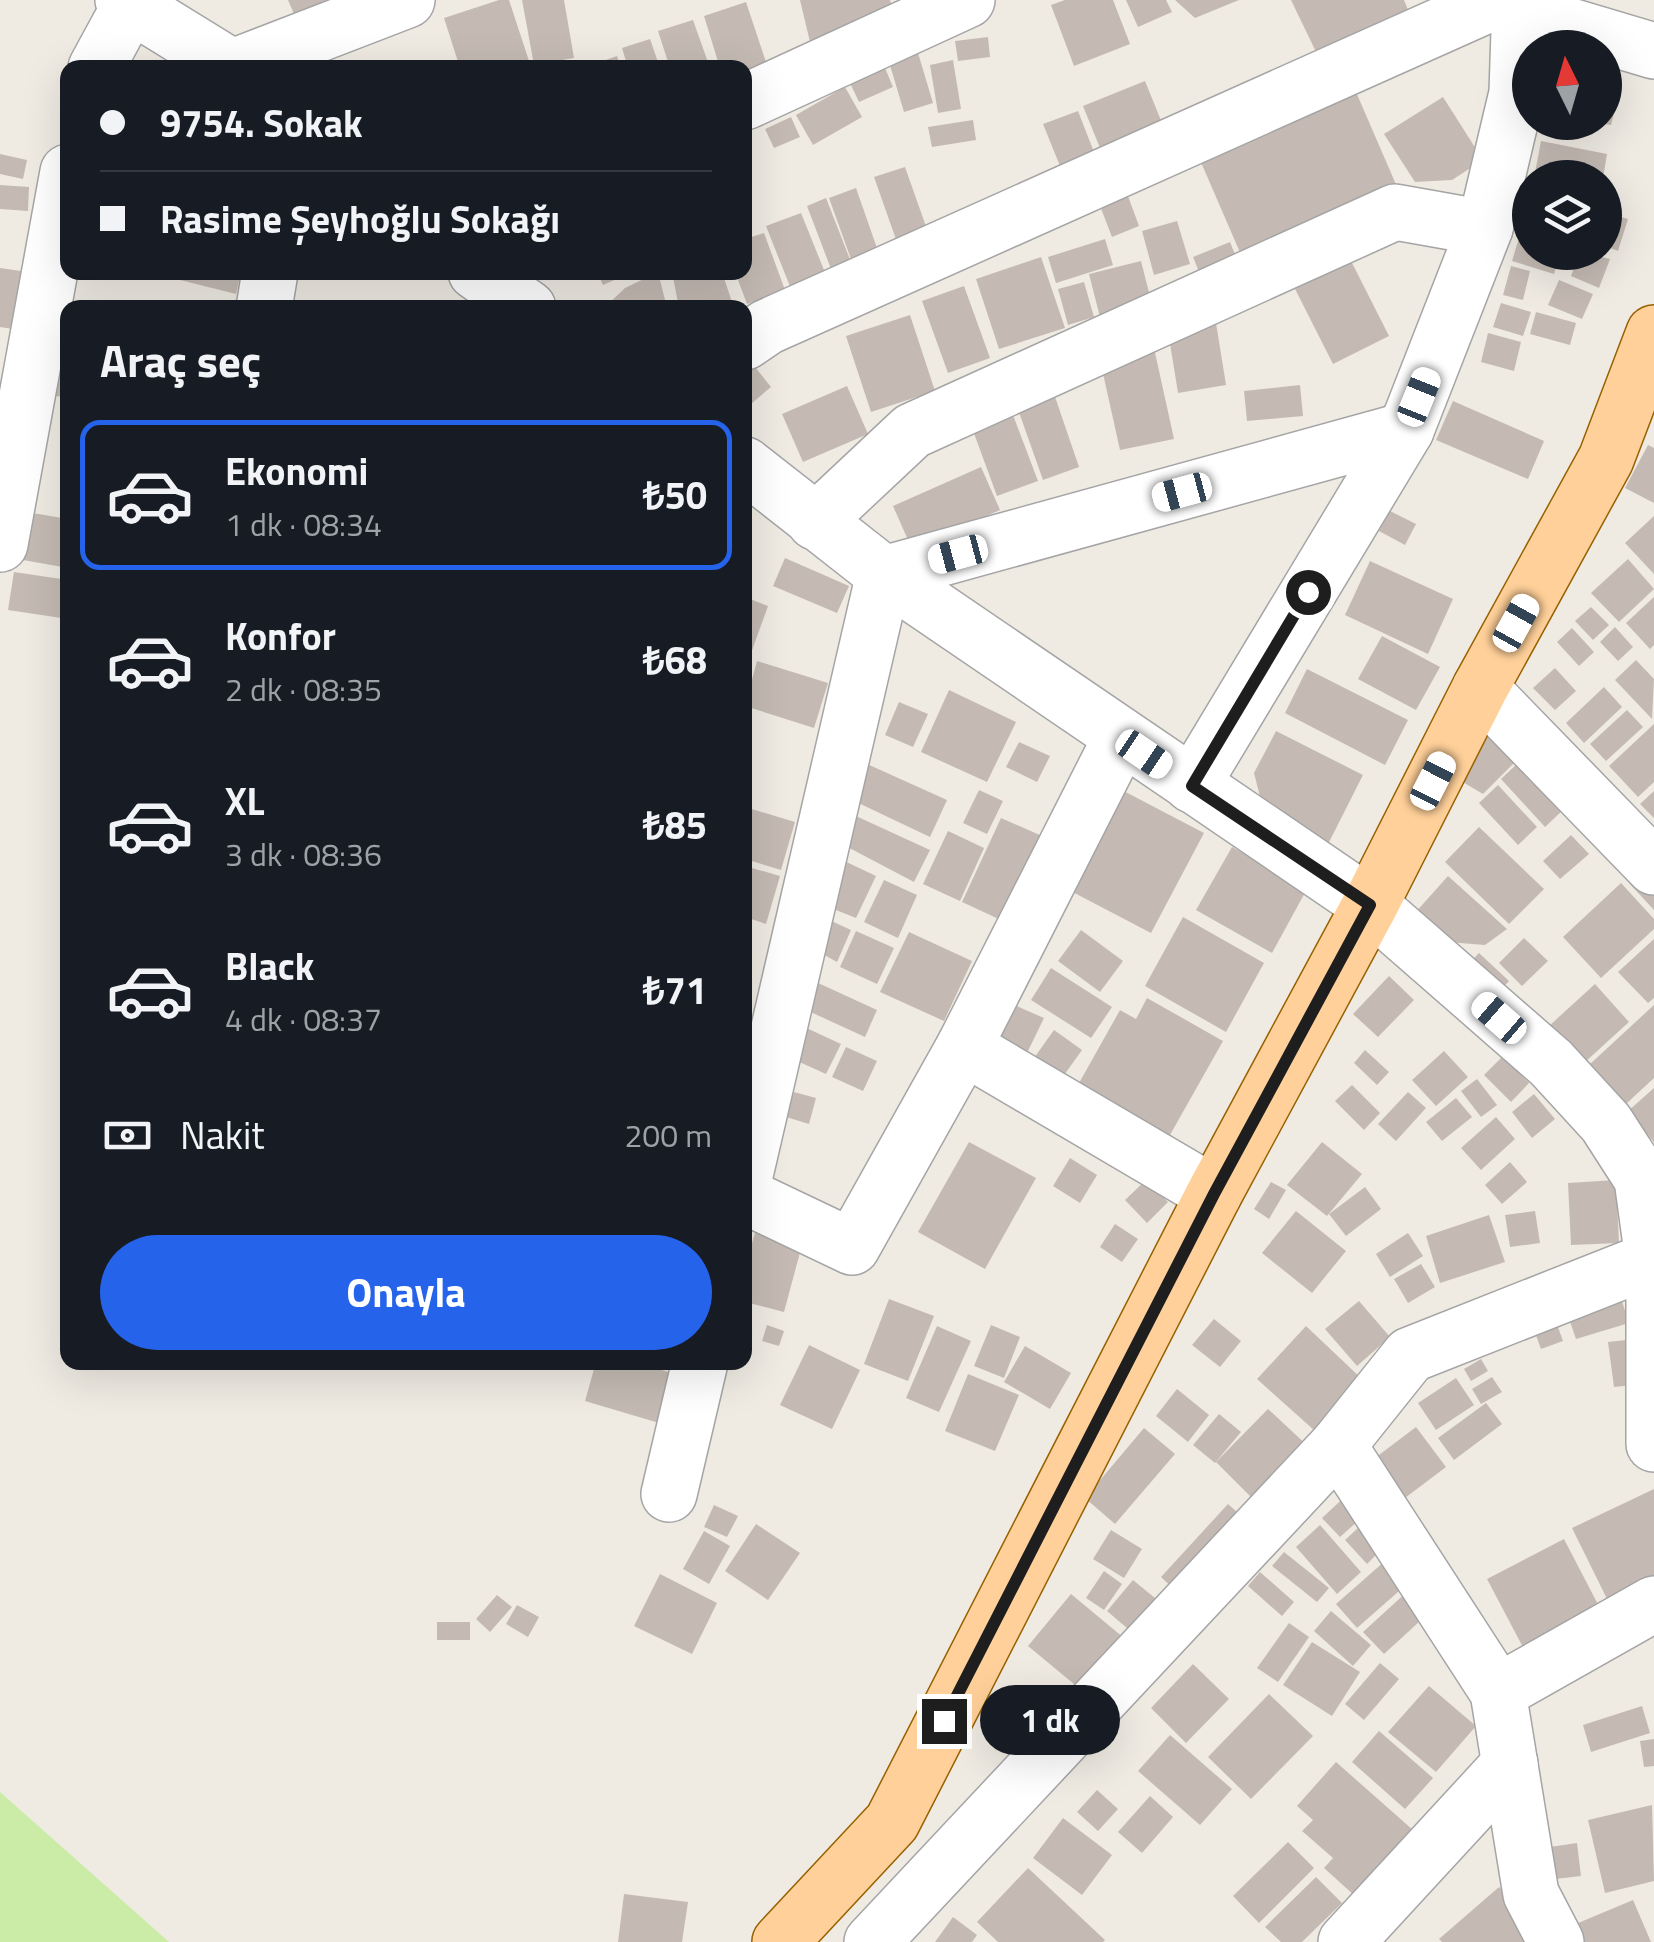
<!DOCTYPE html>
<html lang="tr">
<meta charset="utf-8">
<style>
body{margin:0;font-family:"Titillium Web",sans-serif;background:#242831;color:#f1f3f6;height:100vh;display:flex;flex-direction:column;font-size:38px;white-space:nowrap}
*{box-sizing:border-box;margin:0}
p{font-size:32px;color:#9ea1a6}
.icon{flex:none;width:55px;height:55px;fill:none;stroke:currentColor;stroke-width:2;stroke-linecap:round;stroke-linejoin:round}
.map{position:relative;flex:1;overflow:hidden}
.sheet{position:absolute;left:60px;top:300px;width:692px;height:1070px;display:flex;flex-direction:column;background:#171b24;border-radius:20px;box-shadow:0 10px 40px #0002}
.sheet>*{flex:none}
.hud{position:absolute;left:60px;top:60px;width:692px;height:220px;border-radius:20px;box-shadow:0 10px 40px #0002;display:grid;align-content:center;height:220px;padding:0 40px;background:#171b24}
.needle{width:65px;rotate:355deg}
.controls{position:absolute;left:1512px;top:30px;display:grid;gap:20px}
.controls a{display:grid;place-items:center;width:110px;height:110px;border-radius:50%;background:#171b24;box-shadow:0 10px 40px #0002;font-size:50px}
.end{position:absolute;width:45px;height:45px;margin:-22px;border:12px solid #1e1e1e;background:#fff;box-shadow:0 0 0 5px #fff}
.from{border-radius:50%}
.bubble{position:absolute;height:70px;border-radius:35px;background:#171b24;box-shadow:0 10px 40px #0002;font-size:32px;font-weight:700;line-height:70px;text-align:center}
.car{position:absolute;width:30px;height:60px;margin:-30px -15px;border-radius:12px;box-shadow:0 0 8px 2px #0007;background:linear-gradient(#fff 24%,#345 0 40%,#fff 0 76%,#345 0 86%,#fff 0)}
.hud b{display:flex;align-items:center;gap:35px;height:95px;font-size:38px}
.hud b+b{border-top:2px solid #363941}
.hud i{width:25px;height:25px;background:#f1f3f6}
ul{padding:0;list-style:none}
li{display:flex;align-items:center;gap:30px;height:150px;margin:0 20px 15px;padding:0 20px;border:5px solid transparent;border-radius:20px}
li div{flex:1}
li b{display:block;font-size:38px}
li em{font-style:normal;font-weight:700}
li.current{border-color:#2563eb}
li>.icon{width:90px;height:90px;stroke-width:1.5}
h2{padding:0 40px;font-size:45px;line-height:120px}
.pay{display:flex;align-items:center;gap:25px;height:110px;padding:0 40px;font-size:38px}
.pay p{margin-inline-start:auto}
.cta{display:flex;gap:20px;margin-top:auto;padding:20px 40px}
.cta a{flex:1;height:115px;border-radius:60px;background:#2563eb;color:#fff;font-size:40px;font-weight:700;line-height:115px;text-align:center}
.map>svg:first-child{display:block}
.grass{fill:#cbeca7}
.building{fill:#c4bab3}
.lines{fill:none;stroke-linecap:round;stroke-linejoin:round}
.minor-casing{stroke:#a5a5a5;stroke-width:58}
.major-casing{stroke:#986100;stroke-width:58}
.minor{stroke:#fff;stroke-width:55}
.major{stroke:#ffd099;stroke-width:55}
.route{stroke:#1e1e1e;stroke-width:12}
</style>
<div class="map">
<svg width="1654" height="1942" viewBox="0 0 1654 1942">
<rect width="100%" height="100%" fill="#efebe3"/>
<polygon class="grass" points="0,1792 169,1942 0,1942"/>
<g class="building">
<polygon points="288,0 344,0 297,21"/>
<polygon points="499,0 509,0 529,61 509,68 460,68 444,18"/>
<polygon points="522,0 564,0 574,58 534,65"/>
<polygon points="800,0 890,0 892,7 810,42"/>
<polygon points="1065,0 1113,0 1130,44 1074,66 1051,5"/>
<polygon points="1126,0 1166,0 1172,12 1138,27"/>
<polygon points="1175,0 1239,0 1195,18"/>
<polygon points="1291,0 1404,0 1408,10 1317,54"/>
<polygon points="746,2 768,68 745,75 745,68 720,68 704,16"/>
<polygon points="693,20 710,68 670,68 658,31"/>
<polygon points="988,37 990,57 958,61 955,41"/>
<polygon points="650,39 660,68 628,68 622,48"/>
<polygon points="918,53 933,103 904,112 889,62"/>
<polygon points="617,56 621,68 586,68 586,67"/>
<polygon points="953,60 961,109 938,113 930,65"/>
<polygon points="885,68 893,87 859,102 850,83"/>
<polygon points="1145,81 1162,123 1100,148 1083,106"/>
<polygon points="845,87 862,117 813,145 796,115"/>
<polygon points="1605,90 1619,94 1611,125 1605,124"/>
<polygon points="1356,92 1401,196 1245,264 1200,160"/>
<polygon points="1443,97 1483,160 1452,180 1415,182 1384,134"/>
<polygon points="1078,111 1094,152 1060,166 1043,124"/>
<polygon points="791,117 800,137 774,148 765,129"/>
<polygon points="973,120 976,140 932,147 928,127"/>
<polygon points="1541,141 1607,154 1603,178 1534,178"/>
<polygon points="0,154 27,160 23,179 0,174"/>
<polygon points="905,167 929,235 898,245 874,177"/>
<polygon points="0,185 29,187 28,211 0,209"/>
<polygon points="856,188 878,251 851,259 829,198"/>
<polygon points="1125,188 1139,226 1112,237 1097,198"/>
<polygon points="826,198 851,262 831,269 807,206"/>
<polygon points="1605,212 1628,219 1618,251 1605,246"/>
<polygon points="801,213 826,275 791,289 766,226"/>
<polygon points="1177,221 1190,264 1154,275 1142,231"/>
<polygon points="764,233 785,290 747,304 735,272 745,272 745,239"/>
<polygon points="1519,238 1530,242 1530,252 1561,252 1554,274 1512,261"/>
<polygon points="1105,239 1113,265 1056,283 1048,257"/>
<polygon points="1230,242 1243,274 1206,289 1193,257"/>
<polygon points="1346,251 1389,336 1333,364 1290,279"/>
<polygon points="1580,252 1610,259 1599,288 1571,276"/>
<polygon points="1041,257 1065,328 999,349 976,279"/>
<polygon points="1141,261 1155,316 1103,329 1089,274"/>
<polygon points="1511,266 1530,271 1523,300 1503,295"/>
<polygon points="0,268 28,272 19,330 0,327"/>
<polygon points="178,272 241,272 236,294 176,279"/>
<polygon points="597,272 633,272 603,285"/>
<polygon points="658,272 667,308 604,308 625,288"/>
<polygon points="672,272 722,272 734,308 679,308"/>
<polygon points="1559,280 1593,294 1582,319 1548,305"/>
<polygon points="1084,282 1094,317 1068,325 1058,289"/>
<polygon points="964,286 990,358 948,373 922,301"/>
<polygon points="179,300 221,304 220,308 178,308"/>
<polygon points="1501,303 1531,312 1523,336 1493,327"/>
<polygon points="1536,312 1576,323 1570,345 1530,334"/>
<polygon points="910,315 935,391 871,412 846,336"/>
<polygon points="1216,323 1226,385 1178,393 1168,331"/>
<polygon points="60,332 68,333 68,398 50,395"/>
<polygon points="1488,333 1521,342 1514,371 1481,362"/>
<polygon points="1154,348 1174,439 1120,450 1100,360"/>
<polygon points="752,363 771,387 745,409 745,369"/>
<polygon points="1051,385 1079,467 1043,480 1014,398"/>
<polygon points="1300,385 1303,416 1247,421 1244,391"/>
<polygon points="847,386 868,434 803,462 782,414"/>
<polygon points="1453,401 1544,441 1528,479 1436,440"/>
<polygon points="1008,402 1038,481 997,496 968,417"/>
<polygon points="1648,445 1654,448 1654,503 1625,488"/>
<polygon points="981,467 1000,510 912,549 893,506"/>
<polygon points="15,510 68,519 68,568 6,557"/>
<polygon points="1390,511 1416,524 1405,545 1379,531"/>
<polygon points="1654,516 1654,574 1625,543"/>
<polygon points="785,558 849,586 837,613 773,586"/>
<polygon points="1628,559 1654,589 1619,622 1591,593"/>
<polygon points="1370,561 1453,599 1428,654 1345,615"/>
<polygon points="14,572 68,580 68,619 8,610"/>
<polygon points="745,597 768,606 750,656 745,654"/>
<polygon points="1654,597 1654,645 1650,649 1626,623"/>
<polygon points="1591,607 1609,625 1593,640 1575,621"/>
<polygon points="1615,627 1633,647 1618,661 1600,642"/>
<polygon points="1572,628 1594,652 1579,666 1557,642"/>
<polygon points="1382,636 1440,667 1416,710 1358,679"/>
<polygon points="1636,660 1654,679 1652,719 1615,680"/>
<polygon points="757,661 828,683 814,728 745,706"/>
<polygon points="1555,668 1576,691 1555,710 1533,688"/>
<polygon points="1307,669 1408,720 1385,765 1285,713"/>
<polygon points="1604,687 1622,707 1584,743 1566,723"/>
<polygon points="949,690 1016,722 987,782 921,752"/>
<polygon points="899,702 928,714 913,747 885,735"/>
<polygon points="1627,710 1643,727 1606,761 1590,744"/>
<polygon points="1654,724 1654,782 1638,797 1609,766"/>
<polygon points="1276,731 1363,775 1323,854 1264,812 1254,773"/>
<polygon points="1489,735 1518,759 1483,794 1461,781"/>
<polygon points="1019,742 1050,756 1037,782 1006,767"/>
<polygon points="856,759 947,800 930,837 850,799"/>
<polygon points="1520,761 1564,809 1545,827 1501,779"/>
<polygon points="1498,785 1537,827 1518,845 1479,803"/>
<polygon points="1116,787 1204,833 1151,933 1063,887"/>
<polygon points="979,790 1003,801 987,834 963,823"/>
<polygon points="1654,791 1654,818 1640,804"/>
<polygon points="745,807 795,822 781,870 745,859"/>
<polygon points="845,811 930,850 914,882 838,842"/>
<polygon points="1001,818 1042,836 1003,921 962,902"/>
<polygon points="1479,827 1544,889 1509,924 1445,862"/>
<polygon points="948,831 984,848 960,901 923,884"/>
<polygon points="1571,835 1589,854 1560,879 1543,861"/>
<polygon points="1232,847 1307,889 1272,953 1196,910"/>
<polygon points="836,857 876,876 856,918 826,906"/>
<polygon points="745,866 780,876 766,924 745,917"/>
<polygon points="1642,870 1654,883 1654,910 1629,883"/>
<polygon points="1448,876 1507,929 1485,945 1422,940 1406,923"/>
<polygon points="884,880 917,895 898,938 864,922"/>
<polygon points="1621,883 1654,919 1654,929 1601,978 1563,937"/>
<polygon points="1183,917 1264,963 1226,1032 1145,986"/>
<polygon points="825,918 851,930 837,962 819,952"/>
<polygon points="1081,930 1123,961 1100,992 1058,961"/>
<polygon points="856,931 894,948 877,984 840,967"/>
<polygon points="909,932 972,961 944,1021 880,992"/>
<polygon points="1524,938 1548,961 1522,986 1499,963"/>
<polygon points="1654,939 1654,998 1648,1003 1618,972"/>
<polygon points="1479,953 1509,981 1488,1004 1458,975"/>
<polygon points="1051,968 1112,1007 1091,1038 1031,1000"/>
<polygon points="1389,976 1414,1000 1378,1037 1353,1014"/>
<polygon points="816,982 877,1010 865,1037 804,1009"/>
<polygon points="1595,984 1629,1022 1584,1063 1549,1026"/>
<polygon points="1147,998 1223,1041 1166,1142 1074,1092 1120,1010 1136,1019"/>
<polygon points="1005,1001 1044,1018 1027,1053 989,1035"/>
<polygon points="1654,1005 1654,1078 1626,1104 1589,1065"/>
<polygon points="800,1025 841,1044 826,1074 786,1056"/>
<polygon points="1054,1030 1082,1050 1062,1078 1034,1058"/>
<polygon points="846,1047 877,1061 863,1091 832,1077"/>
<polygon points="1365,1050 1389,1072 1377,1085 1354,1063"/>
<polygon points="1444,1051 1468,1077 1436,1106 1412,1080"/>
<polygon points="1503,1056 1529,1083 1511,1102 1484,1075"/>
<polygon points="1477,1079 1497,1105 1481,1117 1461,1091"/>
<polygon points="1352,1085 1380,1113 1364,1130 1335,1101"/>
<polygon points="1654,1088 1654,1142 1627,1112"/>
<polygon points="794,1092 816,1098 809,1124 786,1117"/>
<polygon points="1408,1092 1426,1108 1396,1141 1378,1124"/>
<polygon points="1534,1094 1555,1119 1532,1138 1512,1112"/>
<polygon points="1456,1098 1472,1117 1442,1141 1426,1122"/>
<polygon points="1496,1117 1515,1139 1481,1170 1461,1148"/>
<polygon points="969,1142 1036,1178 985,1269 918,1232"/>
<polygon points="1322,1142 1362,1174 1327,1216 1287,1185"/>
<polygon points="1070,1158 1097,1175 1080,1203 1053,1186"/>
<polygon points="1510,1162 1527,1182 1502,1204 1485,1185"/>
<polygon points="1146,1180 1168,1202 1147,1223 1125,1200"/>
<polygon points="1616,1180 1619,1243 1571,1245 1568,1183"/>
<polygon points="1271,1182 1286,1190 1269,1219 1254,1209"/>
<polygon points="1365,1187 1381,1209 1346,1236 1329,1214"/>
<polygon points="1296,1211 1346,1251 1312,1293 1262,1253"/>
<polygon points="1535,1211 1540,1243 1510,1247 1505,1215"/>
<polygon points="1489,1215 1505,1262 1440,1283 1426,1236"/>
<polygon points="1115,1224 1138,1239 1122,1262 1100,1247"/>
<polygon points="755,1233 802,1245 784,1312 745,1302 745,1267"/>
<polygon points="1408,1233 1423,1256 1390,1277 1376,1254"/>
<polygon points="1421,1264 1435,1287 1408,1303 1394,1279"/>
<polygon points="1619,1292 1629,1323 1576,1339 1566,1310"/>
<polygon points="889,1299 934,1316 908,1381 864,1364"/>
<polygon points="1359,1301 1390,1337 1357,1366 1325,1329"/>
<polygon points="1214,1319 1241,1341 1220,1367 1192,1345"/>
<polygon points="1555,1319 1563,1341 1541,1349 1533,1327"/>
<polygon points="767,1325 784,1331 779,1346 762,1341"/>
<polygon points="991,1325 1020,1337 1004,1378 974,1366"/>
<polygon points="937,1326 971,1341 939,1412 906,1398"/>
<polygon points="1306,1326 1363,1380 1315,1431 1257,1379"/>
<polygon points="1626,1340 1633,1385 1614,1387 1608,1342"/>
<polygon points="809,1345 860,1370 832,1429 780,1405"/>
<polygon points="1025,1346 1071,1373 1050,1409 1004,1382"/>
<polygon points="1481,1359 1488,1371 1471,1381 1464,1369"/>
<polygon points="596,1362 638,1362 674,1374 659,1423 585,1401"/>
<polygon points="968,1374 1019,1395 995,1451 945,1431"/>
<polygon points="1492,1377 1502,1392 1481,1404 1472,1389"/>
<polygon points="1456,1378 1474,1405 1436,1430 1418,1403"/>
<polygon points="1177,1389 1209,1415 1188,1442 1156,1416"/>
<polygon points="1486,1403 1502,1424 1454,1460 1438,1438"/>
<polygon points="1268,1409 1310,1448 1257,1503 1216,1462"/>
<polygon points="1219,1414 1241,1432 1215,1463 1193,1445"/>
<polygon points="1416,1427 1446,1467 1397,1504 1367,1464"/>
<polygon points="1144,1428 1175,1454 1115,1524 1085,1498"/>
<polygon points="1654,1489 1654,1589 1612,1609 1572,1528"/>
<polygon points="1350,1492 1368,1512 1340,1537 1322,1518"/>
<polygon points="1228,1504 1245,1519 1177,1592 1161,1577"/>
<polygon points="714,1505 738,1516 727,1537 704,1527"/>
<polygon points="1371,1516 1393,1538 1367,1564 1345,1540"/>
<polygon points="756,1524 800,1553 768,1600 725,1571"/>
<polygon points="1320,1525 1361,1572 1337,1594 1296,1547"/>
<polygon points="1111,1530 1142,1549 1124,1578 1093,1559"/>
<polygon points="704,1531 730,1546 709,1584 683,1569"/>
<polygon points="1564,1539 1604,1616 1527,1655 1487,1579"/>
<polygon points="1284,1552 1329,1588 1317,1602 1272,1566"/>
<polygon points="1393,1554 1415,1577 1357,1628 1336,1604"/>
<polygon points="1104,1571 1122,1584 1104,1610 1086,1598"/>
<polygon points="1260,1572 1294,1602 1282,1616 1248,1586"/>
<polygon points="660,1574 717,1603 692,1654 634,1626"/>
<polygon points="1133,1580 1161,1603 1134,1634 1107,1611"/>
<polygon points="1410,1589 1431,1611 1384,1654 1363,1632"/>
<polygon points="1071,1594 1124,1638 1080,1689 1028,1646"/>
<polygon points="497,1595 512,1607 490,1632 476,1619"/>
<polygon points="517,1605 539,1617 528,1637 506,1624"/>
<polygon points="1331,1611 1371,1645 1353,1666 1314,1631"/>
<rect x="437" y="1622" width="33" height="18"/>
<polygon points="1289,1623 1309,1637 1278,1682 1257,1668"/>
<polygon points="1312,1642 1360,1672 1332,1716 1283,1685"/>
<polygon points="1380,1663 1399,1679 1364,1720 1345,1704"/>
<polygon points="1193,1664 1229,1699 1186,1743 1151,1708"/>
<polygon points="1429,1686 1476,1726 1436,1772 1388,1732"/>
<polygon points="1269,1694 1313,1736 1251,1799 1208,1757"/>
<polygon points="1642,1706 1650,1733 1591,1752 1583,1725"/>
<polygon points="1379,1731 1433,1778 1405,1809 1352,1762"/>
<polygon points="1170,1735 1232,1789 1200,1825 1138,1771"/>
<polygon points="1654,1739 1654,1766 1644,1767 1640,1741"/>
<polygon points="1336,1762 1413,1830 1355,1896 1324,1868 1333,1858 1302,1831 1313,1820 1297,1806"/>
<polygon points="1097,1790 1118,1809 1098,1831 1077,1812"/>
<polygon points="1150,1796 1173,1817 1142,1853 1118,1832"/>
<polygon points="1652,1805 1654,1881 1605,1893 1588,1820"/>
<polygon points="1063,1818 1112,1855 1082,1895 1033,1858"/>
<polygon points="1288,1842 1314,1868 1259,1923 1233,1896"/>
<polygon points="1577,1843 1581,1876 1547,1880 1543,1848"/>
<polygon points="1028,1868 1105,1940 1103,1942 998,1942 977,1922"/>
<polygon points="1316,1877 1342,1903 1302,1942 1281,1942 1265,1927"/>
<polygon points="1499,1887 1540,1933 1530,1942 1442,1942 1439,1939"/>
<polygon points="624,1894 688,1902 682,1942 618,1942"/>
<polygon points="1633,1900 1651,1942 1578,1942 1571,1926"/>
<polygon points="953,1917 977,1935 972,1942 935,1942"/>
</g>
<g class="lines">
<g class="minor-casing">
<g id="minor">
<polyline points="123,0 233,68"/>
<polyline points="1520,11 1654,51"/>
<polyline points="233,67 407,0"/>
<polyline points="96,68 133,0"/>
<polyline points="745,102 967,0"/>
<polyline points="476,272 528,308"/>
<polyline points="264,308 270,272"/>
<polyline points="745,342 767,327 1498,0"/>
<polyline points="1406,430 884,574 1370,905 1551,1063 1606,1123 1642,1179 1653,1259 1410,1355 1338,1445 1498,1692 1531,1894 1556,1942"/>
<polyline points="745,465 884,574 745,1175"/>
<polyline points="815,522 912,431 1395,212 1485,228"/>
<polyline points="0,544 68,172"/>
<polyline points="1480,688 1654,867"/>
<polyline points="1192,785 1406,430 1485,228 1517,93 1520,0"/>
<polyline points="964,1047 1214,1194"/>
<polyline points="745,1196 852,1247 964,1047 1121,738"/>
<polyline points="1654,1260 1654,1444"/>
<polyline points="669,1494 700,1362"/>
<polyline points="1498,1692 1654,1604"/>
<polyline points="872,1942 1338,1445"/>
<polyline points="1346,1942 1510,1764"/>
</g>
</g>
<g class="major-casing">
<polyline id="major" points="780,1942 892,1822 1214,1194 1370,905 1480,688 1606,459 1654,333"/>
</g>
<use href="#minor" class="minor"/>
<use href="#major" class="major"/>
</g>
<g class="lines">
<polyline class="route" points="944,1721 1214,1194 1370,905 1192,786 1308,592"/>
</g>
</svg>
<div class="controls">
<a><svg class="needle" viewBox="-14 -14 28 28"><path d="M0-13l5 13h-10z" fill="#e53935"/><path d="M0 13l5-13h-10z" fill="#9ea1a6"/></svg></a>
<a><svg class="icon" aria-label="layers" viewBox="0 0 24 24"><path d="M12 4l9 5-9 5-9-5zM3 14l9 5 9-5"/></svg></a>
</div>
<i class="end from" style="left:1308px;top:592px"></i>
<i class="end" style="left:944px;top:1721px"></i>
<div class="bubble" style="left:980px;top:1685px;width:140px">1 dk</div>
<i class="car" style="left:1419px;top:397px;rotate:22deg"></i>
<i class="car" style="left:1182px;top:492px;rotate:255deg"></i>
<i class="car" style="left:958px;top:554px;rotate:255deg"></i>
<i class="car" style="left:1516px;top:623px;rotate:29deg"></i>
<i class="car" style="left:1144px;top:754px;rotate:124deg"></i>
<i class="car" style="left:1433px;top:781px;rotate:27deg"></i>
<i class="car" style="left:1499px;top:1018px;rotate:311deg"></i>
<div class="hud">
<b><i class="from"></i>9754. Sokak</b>
<b><i></i>Rasime Şeyhoğlu Sokağı</b>
</div>
<section class="sheet">
<h2>Araç seç</h2>
<ul>
<li class="current"><svg class="icon" aria-label="car" viewBox="0 0 24 24"><path d="M5 17H2v-5l4-1 3-4h7l3 4 3 1v5h-3M9 17h6M6 11h13"/><circle cx="7" cy="17" r="2"/><circle cx="17" cy="17" r="2"/></svg><div><b>Ekonomi</b><p>1 dk · 08:34</p></div><em>₺50</em></li>
<li><svg class="icon" aria-label="car" viewBox="0 0 24 24"><path d="M5 17H2v-5l4-1 3-4h7l3 4 3 1v5h-3M9 17h6M6 11h13"/><circle cx="7" cy="17" r="2"/><circle cx="17" cy="17" r="2"/></svg><div><b>Konfor</b><p>2 dk · 08:35</p></div><em>₺68</em></li>
<li><svg class="icon" aria-label="car" viewBox="0 0 24 24"><path d="M5 17H2v-5l4-1 3-4h7l3 4 3 1v5h-3M9 17h6M6 11h13"/><circle cx="7" cy="17" r="2"/><circle cx="17" cy="17" r="2"/></svg><div><b>XL</b><p>3 dk · 08:36</p></div><em>₺85</em></li>
<li><svg class="icon" aria-label="car" viewBox="0 0 24 24"><path d="M5 17H2v-5l4-1 3-4h7l3 4 3 1v5h-3M9 17h6M6 11h13"/><circle cx="7" cy="17" r="2"/><circle cx="17" cy="17" r="2"/></svg><div><b>Black</b><p>4 dk · 08:37</p></div><em>₺71</em></li>
</ul>
<div class="pay"><svg class="icon" aria-label="cash" viewBox="0 0 24 24"><path d="M3 7h18v10H3z"/><circle cx="12" cy="12" r="2"/></svg>Nakit<p>200 m</p></div>
<div class="cta"><a>Onayla</a></div>
</section>
</div>
